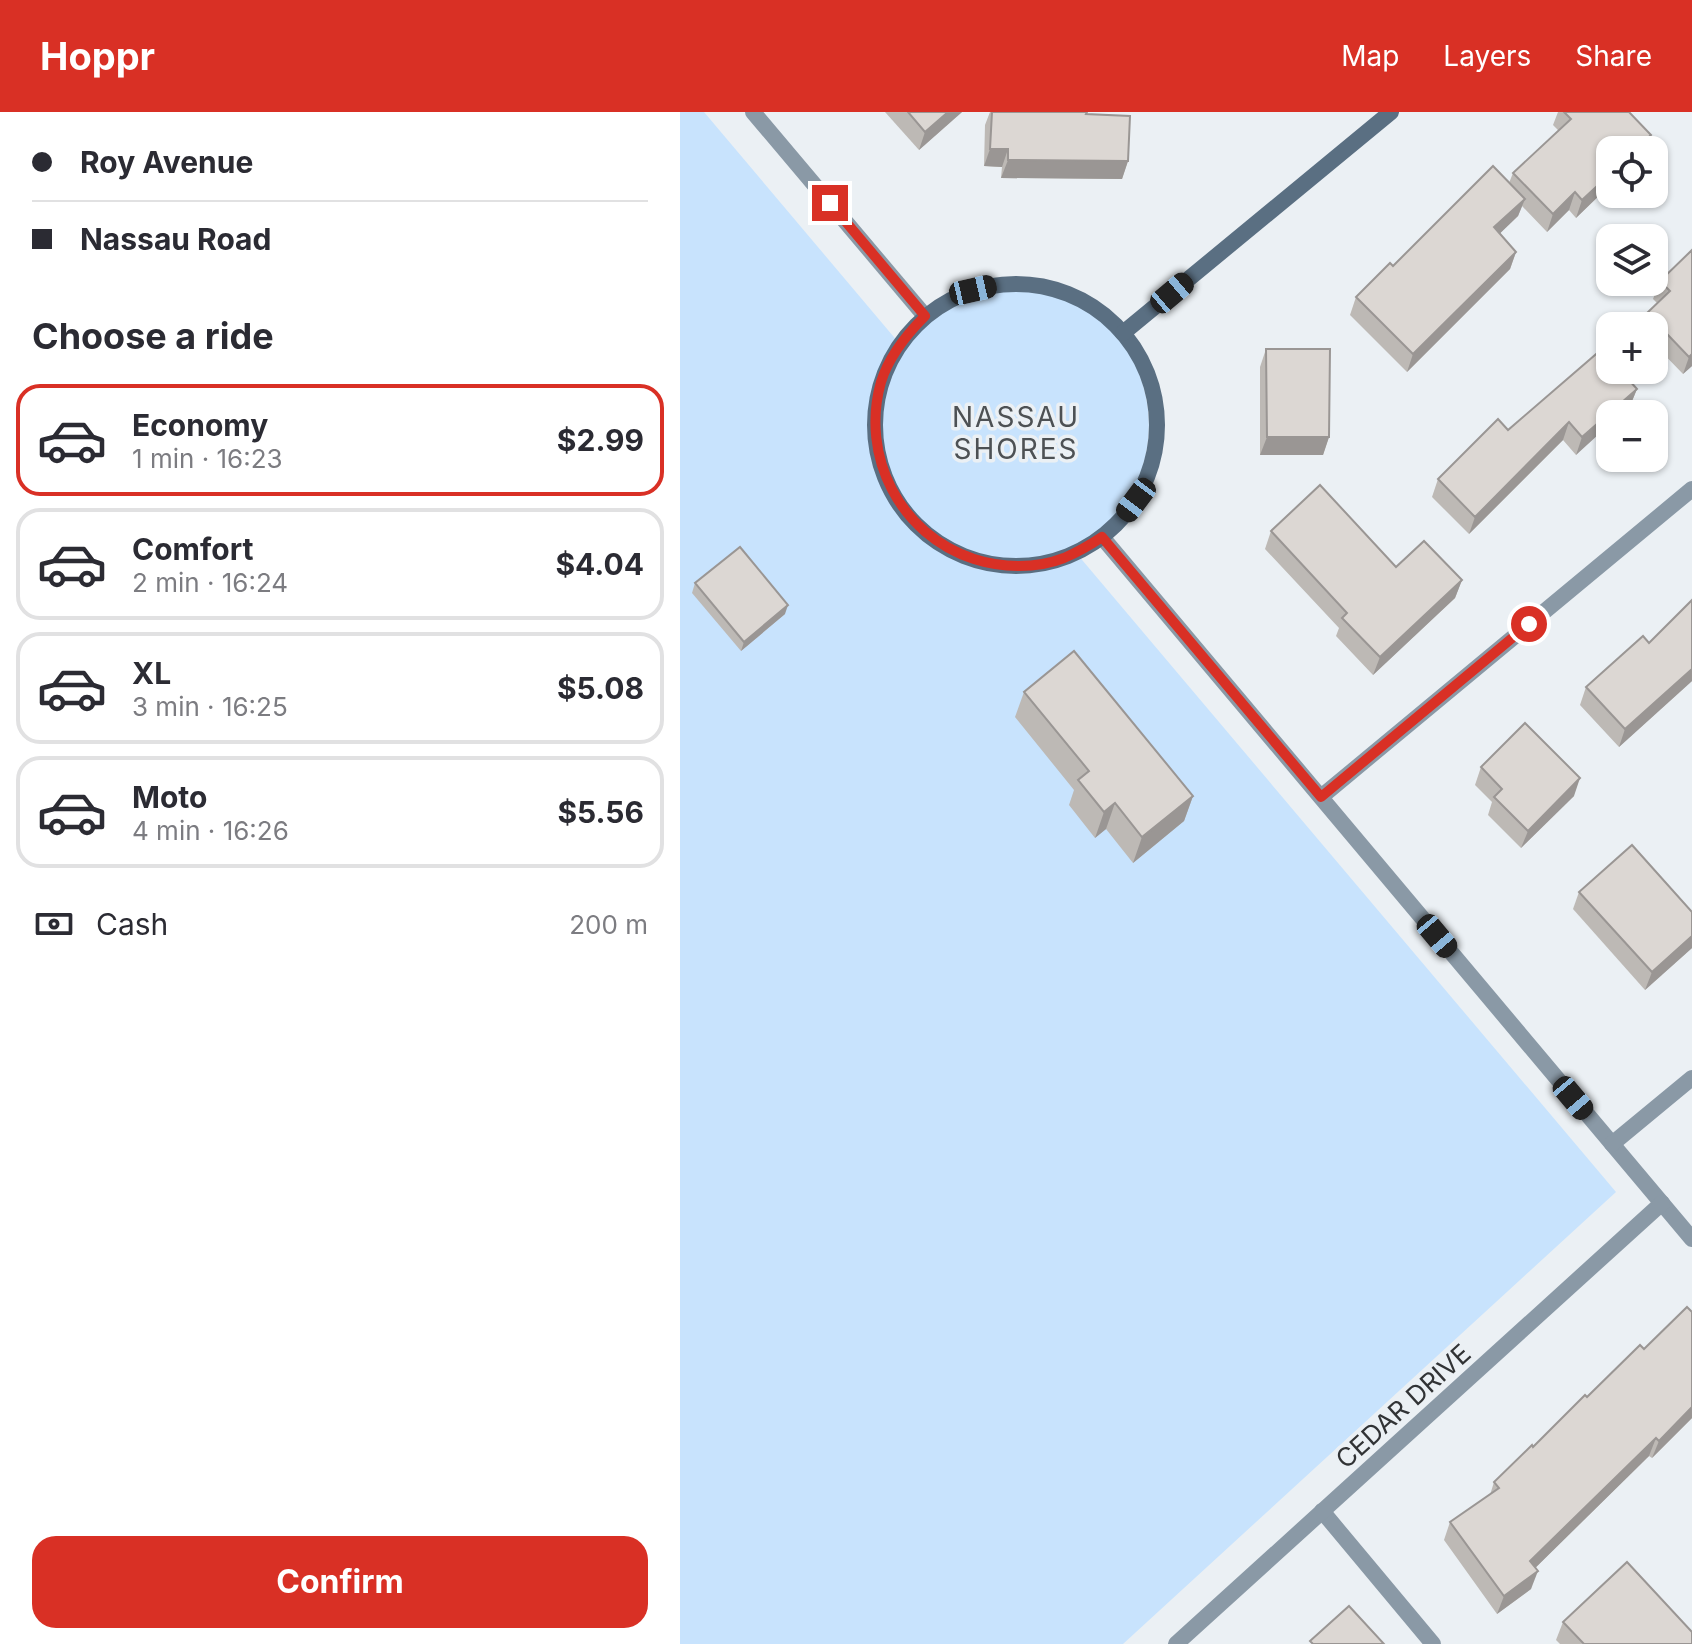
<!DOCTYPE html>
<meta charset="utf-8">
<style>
body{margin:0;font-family:Inter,sans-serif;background:#f2f2f3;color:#2b2b33;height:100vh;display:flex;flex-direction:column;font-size:30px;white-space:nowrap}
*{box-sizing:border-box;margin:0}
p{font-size:26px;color:#7c7c81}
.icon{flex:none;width:44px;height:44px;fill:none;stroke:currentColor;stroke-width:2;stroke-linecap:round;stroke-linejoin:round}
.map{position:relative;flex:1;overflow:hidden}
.panel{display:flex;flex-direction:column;background:#fff;width:680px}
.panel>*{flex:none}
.banner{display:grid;align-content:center;height:176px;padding:0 32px;background:#fff}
.controls{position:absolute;left:916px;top:24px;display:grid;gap:16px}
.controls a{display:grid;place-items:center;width:72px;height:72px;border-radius:16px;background:#fff;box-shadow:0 2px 6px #0004;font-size:40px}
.end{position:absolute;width:36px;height:36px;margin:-18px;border:10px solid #d93025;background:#fff;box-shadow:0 0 0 4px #fff}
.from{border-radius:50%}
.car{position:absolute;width:24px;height:48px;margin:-24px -12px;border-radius:10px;box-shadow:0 0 6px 2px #0007;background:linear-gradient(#222 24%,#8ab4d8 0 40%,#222 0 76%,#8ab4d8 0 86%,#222 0)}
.banner b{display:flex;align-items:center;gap:28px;height:76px;font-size:30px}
.banner b+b{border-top:2px solid #e1e1e2}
.banner i{width:20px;height:20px;background:#2b2b33}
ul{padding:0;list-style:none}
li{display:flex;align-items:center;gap:24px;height:112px;margin:0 16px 12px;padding:0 16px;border:4px solid #e1e1e2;border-radius:24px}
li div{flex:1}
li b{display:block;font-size:30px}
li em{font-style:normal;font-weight:700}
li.on{border-color:#d93025}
li>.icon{width:72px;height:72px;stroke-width:1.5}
h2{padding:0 32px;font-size:36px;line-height:96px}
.pay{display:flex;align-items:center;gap:20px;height:88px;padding:0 32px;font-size:30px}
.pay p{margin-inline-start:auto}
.button{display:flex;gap:16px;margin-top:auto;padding:16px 32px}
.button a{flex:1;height:92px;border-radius:24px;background:#d93025;color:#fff;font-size:32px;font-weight:700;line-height:92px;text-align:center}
header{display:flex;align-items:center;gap:48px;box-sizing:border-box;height:112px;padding:0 40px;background:#d93025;color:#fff}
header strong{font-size:38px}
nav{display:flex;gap:44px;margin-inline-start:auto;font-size:28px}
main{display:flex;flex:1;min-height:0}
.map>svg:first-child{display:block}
.green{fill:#c8e3fd}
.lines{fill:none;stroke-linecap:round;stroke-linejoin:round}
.street{stroke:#8a99a6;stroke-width:16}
.secondary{stroke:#5a6f82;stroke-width:16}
.wall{fill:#bdb9b5}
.shaded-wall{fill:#9a9694}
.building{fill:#dcd7d3;stroke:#9a9694;stroke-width:2}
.route{stroke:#d93025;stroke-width:10}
.labels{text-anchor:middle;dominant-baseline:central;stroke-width:7;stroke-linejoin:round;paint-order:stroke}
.street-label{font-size:26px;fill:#313335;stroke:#ebf0f4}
.neighbourhood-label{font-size:28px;letter-spacing:2px;fill:#4d5154;stroke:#ebf0f4}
</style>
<header>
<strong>Hoppr</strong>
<nav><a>Map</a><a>Layers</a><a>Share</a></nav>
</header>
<main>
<section class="panel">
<div class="banner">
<b><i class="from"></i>Roy Avenue</b>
<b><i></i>Nassau Road</b>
</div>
<h2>Choose a ride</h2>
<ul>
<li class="on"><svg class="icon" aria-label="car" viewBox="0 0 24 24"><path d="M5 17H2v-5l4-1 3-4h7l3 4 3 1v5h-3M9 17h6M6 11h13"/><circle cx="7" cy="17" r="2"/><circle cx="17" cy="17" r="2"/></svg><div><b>Economy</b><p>1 min · 16:23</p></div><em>$2.99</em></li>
<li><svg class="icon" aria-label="car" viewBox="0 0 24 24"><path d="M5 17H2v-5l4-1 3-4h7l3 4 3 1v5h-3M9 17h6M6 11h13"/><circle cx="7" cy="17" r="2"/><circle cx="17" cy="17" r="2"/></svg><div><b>Comfort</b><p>2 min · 16:24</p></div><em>$4.04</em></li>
<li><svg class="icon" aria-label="car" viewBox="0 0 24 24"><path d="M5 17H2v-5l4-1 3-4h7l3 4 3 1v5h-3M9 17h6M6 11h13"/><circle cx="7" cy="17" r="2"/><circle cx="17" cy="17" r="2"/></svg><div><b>XL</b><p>3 min · 16:25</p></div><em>$5.08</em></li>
<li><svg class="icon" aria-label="car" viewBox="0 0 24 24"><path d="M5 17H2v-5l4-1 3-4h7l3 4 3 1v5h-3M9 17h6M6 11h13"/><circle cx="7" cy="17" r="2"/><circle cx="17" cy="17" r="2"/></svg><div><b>Moto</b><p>4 min · 16:26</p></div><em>$5.56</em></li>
</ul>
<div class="pay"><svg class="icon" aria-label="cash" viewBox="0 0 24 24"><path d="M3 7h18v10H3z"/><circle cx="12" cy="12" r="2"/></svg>Cash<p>200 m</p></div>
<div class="button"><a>Confirm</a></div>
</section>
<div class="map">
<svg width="1012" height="1532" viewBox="0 0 1012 1532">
<rect width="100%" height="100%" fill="#ebf0f4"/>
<path class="green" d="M0,0H24L224,237C270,177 356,158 419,207C475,252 485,336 443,394C430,413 411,424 392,436L936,1080L443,1532H0Z"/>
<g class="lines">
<g class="street">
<polyline points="73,0 245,204"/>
<polyline points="422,425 1012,1127"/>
<polyline points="641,685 1012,377"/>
<polyline points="932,1032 1012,966"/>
<polyline points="642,1399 753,1532"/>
<polyline points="496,1532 982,1091"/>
</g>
<g class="secondary">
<circle cx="336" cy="313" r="141"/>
<polyline points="443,221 711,0"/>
</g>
</g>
<g class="wall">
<polygon points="205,0 282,0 239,38"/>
<polygon points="310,0 407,0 406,2 448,49 442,67 321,66 322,55 304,54 305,13"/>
<polygon points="878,0 949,0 930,38 930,73 896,106 889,98 867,120 842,94 838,104 820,121 836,140 830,157 727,260 670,203 676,185 713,154 829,71 833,61 879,19 873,13"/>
<polygon points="1012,138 1012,254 1003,262 974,232 974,214 962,214 967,201 977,191 973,187 980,169"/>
<polygon points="586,237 649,325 643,343 580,343 580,255"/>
<polygon points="957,277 950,294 942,302 930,302 896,343 883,328 789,422 752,385 758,367 828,318"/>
<polygon points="591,419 716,455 782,468 775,486 693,563 656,524 659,516 585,437"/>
<polygon points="15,471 105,502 61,539 12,481"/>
<polygon points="1012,488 1012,569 939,635 900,593 906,575 969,531"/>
<polygon points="344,580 513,684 504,709 453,751 426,717 415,726 389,693 394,678 335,605"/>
<polygon points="801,655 894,684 841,736 808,703 812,690 795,673"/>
<polygon points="899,780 1012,800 1012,836 965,878 893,797"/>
<polygon points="907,1285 1012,1306 972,1346 969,1344 855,1456 851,1477 817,1502 764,1428 770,1410 810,1383 814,1370"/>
<polygon points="883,1510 1012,1532 880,1532 876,1528"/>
</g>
<g class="shaded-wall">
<polygon points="268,0 282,0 239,38 245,20"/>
<polygon points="971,23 966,38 955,38"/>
<polygon points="310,37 328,37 322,55 304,54"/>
<polygon points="328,48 448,49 442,67 321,66"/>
<polygon points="930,62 930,73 896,106 902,88"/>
<polygon points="895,80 889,98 867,120 873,102"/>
<polygon points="845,87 838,104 808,133 814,115"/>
<polygon points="836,140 830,157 727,260 733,242"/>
<polygon points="1012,242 1012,254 1003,262 1009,245"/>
<polygon points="957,277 950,294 942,302 930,302 930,312 896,343 902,325"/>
<polygon points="889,310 883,328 789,422 795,405"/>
<polygon points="587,325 649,325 643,343 580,343"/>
<polygon points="782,468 775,486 693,563 700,545"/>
<polygon points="108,493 105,502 61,539 64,530"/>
<polygon points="1012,557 1012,569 939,635 945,617"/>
<polygon points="900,666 894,684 841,736 848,719"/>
<polygon points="513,684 504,709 453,751 462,725"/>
<polygon points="435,691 426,717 415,726 424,700"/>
<polygon points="1012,824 1012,836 965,878 972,860"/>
<polygon points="1012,1295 1012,1306 972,1346 979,1329"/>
<polygon points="976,1326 969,1344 844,1467 850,1449"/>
<polygon points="858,1459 851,1477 817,1502 824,1484"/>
</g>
<g class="building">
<polygon points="228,0 268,0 245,20"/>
<polygon points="312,0 407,0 406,2 450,4 448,49 328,48 328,37 310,37"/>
<polygon points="884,0 949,0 971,23 955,38 930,38 930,62 902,88 895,80 873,102 833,61 891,7"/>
<polygon points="813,54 845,87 814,115 836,140 733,242 676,185 710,151 713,154"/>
<polygon points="1012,138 1012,242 1009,245 967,201 990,179 980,169"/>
<polygon points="586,237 650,237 649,325 587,325"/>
<polygon points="922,237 930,246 930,258 940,258 957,277 902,325 889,310 795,405 758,367 818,307 828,318"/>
<polygon points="640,373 716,455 744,429 782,468 700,545 662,506 667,501 591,419"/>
<polygon points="60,435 108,493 64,530 15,471"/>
<polygon points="1012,488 1012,557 945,617 906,575 963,524 969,531"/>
<polygon points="394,539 513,684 462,725 435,691 424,700 398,668 409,659 344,580"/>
<polygon points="845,611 900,666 848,719 814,685 822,677 801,655"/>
<polygon points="952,733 1012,800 1012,824 972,860 899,780"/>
<polygon points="1007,1195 1012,1200 1012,1295 979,1329 976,1326 850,1449 858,1459 824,1484 770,1410 819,1376 814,1370 852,1333 853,1335 905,1283 907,1285 960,1233 964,1237"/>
<polygon points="947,1450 1012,1520 1012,1532 904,1532 883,1510"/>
<polygon points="669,1494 704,1532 633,1532 630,1529"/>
</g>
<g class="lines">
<path class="route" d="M150,91L245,204C226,223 209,244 201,270C180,344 220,423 294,447C322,456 356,457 384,446C398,440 410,433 422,425L641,685L849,512"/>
</g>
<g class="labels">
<g class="street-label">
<text transform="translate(723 1294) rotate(-42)">CEDAR DRIVE</text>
</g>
<g class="neighbourhood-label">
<text x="336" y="305">NASSAU<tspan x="336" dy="32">SHORES</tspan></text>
</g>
</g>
</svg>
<div class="controls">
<a><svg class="icon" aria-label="locate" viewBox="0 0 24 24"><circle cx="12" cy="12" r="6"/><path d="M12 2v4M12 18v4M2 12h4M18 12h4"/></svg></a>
<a><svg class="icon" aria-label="layers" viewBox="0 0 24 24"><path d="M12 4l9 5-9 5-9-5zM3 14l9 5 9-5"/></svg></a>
<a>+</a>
<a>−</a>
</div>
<i class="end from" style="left:849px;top:512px"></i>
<i class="end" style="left:150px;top:91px"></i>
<i class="car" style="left:293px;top:178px;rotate:77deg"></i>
<i class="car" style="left:492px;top:181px;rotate:50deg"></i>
<i class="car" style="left:456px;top:388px;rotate:217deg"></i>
<i class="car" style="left:757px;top:824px;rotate:140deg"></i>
<i class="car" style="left:893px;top:986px;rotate:140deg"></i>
</div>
</main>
